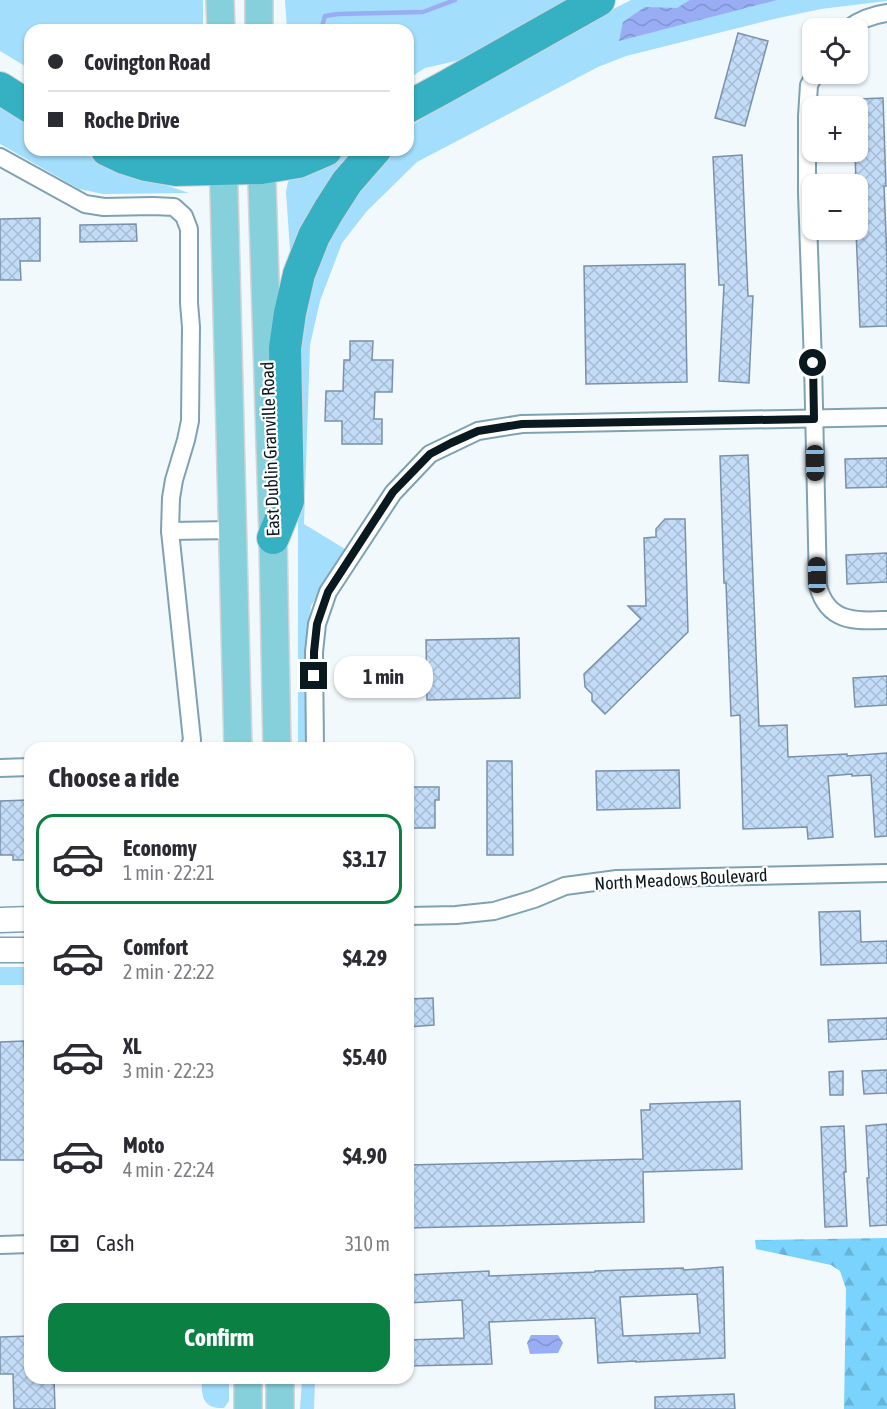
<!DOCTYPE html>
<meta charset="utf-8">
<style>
body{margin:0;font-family:"Asap Condensed",sans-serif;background:#f7f7f7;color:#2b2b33;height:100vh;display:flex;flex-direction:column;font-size:22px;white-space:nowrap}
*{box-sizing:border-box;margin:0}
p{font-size:20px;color:#7c7c81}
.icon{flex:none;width:33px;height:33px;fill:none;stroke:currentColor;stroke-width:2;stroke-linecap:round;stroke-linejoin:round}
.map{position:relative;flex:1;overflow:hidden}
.drawer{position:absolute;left:24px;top:742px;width:390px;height:642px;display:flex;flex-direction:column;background:#fff;border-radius:18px;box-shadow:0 2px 4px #0004}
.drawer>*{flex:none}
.banner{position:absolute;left:24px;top:24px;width:390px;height:132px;border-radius:18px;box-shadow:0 2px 4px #0004;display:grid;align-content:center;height:132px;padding:0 24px;background:#fff}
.controls{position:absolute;left:802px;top:18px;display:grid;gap:12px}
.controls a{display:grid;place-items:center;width:66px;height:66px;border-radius:12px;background:#fff;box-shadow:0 2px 4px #0004;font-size:30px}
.end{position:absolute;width:27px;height:27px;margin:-14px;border:8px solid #0a181f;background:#fff;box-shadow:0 0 0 3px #fff}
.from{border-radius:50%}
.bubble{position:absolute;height:42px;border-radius:18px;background:#fff;box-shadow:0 2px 4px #0004;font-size:20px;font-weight:700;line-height:42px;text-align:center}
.car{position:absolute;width:18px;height:36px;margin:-18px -9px;border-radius:8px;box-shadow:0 0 4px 2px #0007;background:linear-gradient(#222 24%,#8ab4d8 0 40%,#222 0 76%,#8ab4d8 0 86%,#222 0)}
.banner b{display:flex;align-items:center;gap:21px;height:57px;font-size:22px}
.banner b+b{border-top:2px solid #e1e1e2}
.banner i{width:15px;height:15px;background:#2b2b33}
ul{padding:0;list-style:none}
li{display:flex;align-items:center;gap:18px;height:90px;margin:0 12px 9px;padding:0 12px;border:3px solid transparent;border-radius:18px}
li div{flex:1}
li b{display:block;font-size:22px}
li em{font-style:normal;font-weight:700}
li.selected{border-color:#0b8043}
li>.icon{width:54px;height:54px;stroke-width:1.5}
h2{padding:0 24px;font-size:27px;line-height:72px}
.pay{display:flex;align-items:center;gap:15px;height:66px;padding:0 24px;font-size:22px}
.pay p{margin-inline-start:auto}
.button{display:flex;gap:12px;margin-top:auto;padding:12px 24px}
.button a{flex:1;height:69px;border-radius:18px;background:#0b8043;color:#fff;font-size:24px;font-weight:700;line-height:69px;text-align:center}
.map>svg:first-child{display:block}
.green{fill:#a3defc}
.forest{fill:url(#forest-firs)}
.water{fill:url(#water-waves)}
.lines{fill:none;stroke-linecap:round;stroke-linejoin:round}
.stream{stroke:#98adf3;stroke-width:4.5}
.building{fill:url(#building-cross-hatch);stroke:#7a91ab;stroke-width:1.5;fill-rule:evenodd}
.minor-casing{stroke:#7fa2b3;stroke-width:20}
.secondary-casing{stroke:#7fa2b3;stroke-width:27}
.primary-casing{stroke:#d3d5d7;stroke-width:30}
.motorway-casing{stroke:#d3d5d7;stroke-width:34}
.minor{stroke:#fff;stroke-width:16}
.secondary{stroke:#fff;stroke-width:24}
.primary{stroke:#86d0db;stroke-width:27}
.motorway{stroke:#36b1c3;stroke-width:32}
.route{stroke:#0a181f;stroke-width:8}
.labels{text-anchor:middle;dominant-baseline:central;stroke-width:4.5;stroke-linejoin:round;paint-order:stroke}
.street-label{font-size:18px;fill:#0a181f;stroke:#fff}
</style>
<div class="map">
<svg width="887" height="1409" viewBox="0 0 887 1409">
<defs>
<pattern id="forest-firs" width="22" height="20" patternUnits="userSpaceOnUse" patternTransform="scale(1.5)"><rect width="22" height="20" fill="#7ad3fd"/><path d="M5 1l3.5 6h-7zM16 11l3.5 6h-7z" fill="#68b4d8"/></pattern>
<pattern id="water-waves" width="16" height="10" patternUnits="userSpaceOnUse" patternTransform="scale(1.5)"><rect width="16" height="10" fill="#98adf3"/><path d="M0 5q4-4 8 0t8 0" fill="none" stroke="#8294d0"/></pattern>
<pattern id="building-cross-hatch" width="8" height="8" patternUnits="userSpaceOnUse" patternTransform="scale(1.5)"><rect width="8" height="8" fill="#c3dcf7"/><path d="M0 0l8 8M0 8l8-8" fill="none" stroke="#a6bcd3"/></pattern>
</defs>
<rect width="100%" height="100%" fill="#f2f9fd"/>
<g class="green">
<polygon points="0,0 203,0 203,30 30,30 30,69 0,51"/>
<polygon points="285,0 572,0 465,59 425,68 408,79 408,30 287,30"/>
<polygon points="631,0 887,0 887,1 821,9 774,19 626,56 598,67 417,162 367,211 342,243 320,301 310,345 304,524 345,549 311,606 308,626 309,748 298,748 298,356 303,310 329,232 388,150 408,150 408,131 413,125 456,94 594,19"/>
<polygon points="0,101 30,120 30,150 78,150 104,164 189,193 103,194 79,189 0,144"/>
<polygon points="351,150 353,150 356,154 291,264 286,192 288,182 291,177"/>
<rect x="0" y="967" width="30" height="18"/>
<path d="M202,1379H229V1401L224,1408C202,1409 201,1395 202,1379Z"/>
<polygon points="302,1379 315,1379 314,1409 300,1409"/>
</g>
<polygon class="forest" points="887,1238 887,1409 844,1409 846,1289 840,1271 831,1265 756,1249 755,1240"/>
<g class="water">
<polygon points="690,0 777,0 619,41 623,22 645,7 677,8"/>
<polygon points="531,1335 558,1335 563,1343 558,1353 530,1354 527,1343"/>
</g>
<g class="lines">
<polyline class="stream" points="321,30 325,16 338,14 423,12 455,0"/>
</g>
<g class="building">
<polygon points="738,33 768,41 745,126 715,118"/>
<polygon points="883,98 886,186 884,186 887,260 887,326 860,327 856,230 858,230 858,184 856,184 855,152 858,152 858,99"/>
<polygon points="742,155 748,296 753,296 749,383 719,381 724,285 719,285 713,157"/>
<polygon points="40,218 40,261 20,261 21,280 0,280 0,219"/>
<polygon points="136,224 137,241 80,242 80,225"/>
<polygon points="685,264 687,382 586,384 584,266"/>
<polygon points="350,341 373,341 372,360 393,360 392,392 375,392 374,419 382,419 382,444 342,444 342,421 325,421 326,391 343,391 344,360 350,360"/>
<polygon points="748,455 759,726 787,725 788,757 847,754 847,756 887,753 887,836 875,837 871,775 852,776 852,774 828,776 833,837 808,839 807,827 743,829 740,715 731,716 726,583 724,583 720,456"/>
<polygon points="887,458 887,487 846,488 845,459"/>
<polygon points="665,519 685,519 688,632 605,714 592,701 592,694 585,687 584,674 641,619 628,606 646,606 644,538 656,537 656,529"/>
<polygon points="887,553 887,582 847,584 846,555"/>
<polygon points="519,638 520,698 427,700 426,640"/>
<polygon points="887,676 887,705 855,707 853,678"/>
<polygon points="487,761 512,761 513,855 487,855"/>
<polygon points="679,770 680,808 597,810 596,771"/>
<polygon points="408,787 439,787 439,800 435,800 435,828 408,828"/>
<polygon points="28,800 30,815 30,860 13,860 13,855 0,855 0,801"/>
<polygon points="860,911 861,942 887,941 887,963 821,965 819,912"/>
<polygon points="433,998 434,1025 408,1027 408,999"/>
<polygon points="887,1018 887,1039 829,1042 828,1020"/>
<polygon points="24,1041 25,1087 30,1087 30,1160 0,1160 0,1042"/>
<polygon points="887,1070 887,1093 864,1094 862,1071"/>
<polygon points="843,1071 843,1095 830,1095 829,1072"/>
<polygon points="740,1101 742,1169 643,1172 644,1222 408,1228 408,1165 643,1159 641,1110 650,1110 650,1104"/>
<polygon points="887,1124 887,1225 870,1226 867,1178 869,1178 866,1126"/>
<polygon points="844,1126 846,1172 844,1172 847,1226 825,1227 821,1127"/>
<path d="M723,1267L725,1358L636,1362V1361L598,1363L595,1318L489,1322L492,1364L408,1366V1340L464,1338L462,1300L408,1303V1275L489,1271V1276L595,1272V1271L683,1268L684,1270ZM697,1294L700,1333L623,1336L620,1297Z"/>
<polygon points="30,1336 30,1378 54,1378 55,1409 14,1409 13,1374 0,1374 0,1337"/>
<polygon points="734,1394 735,1409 655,1409 655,1397"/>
</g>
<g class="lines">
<g class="minor-casing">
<g id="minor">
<path d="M849,28C860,20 873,15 887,13"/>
<path d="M815,74L809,85L807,116V193L813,363L818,586C828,623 855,621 887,620"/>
<polyline points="0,157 85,204 104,207 153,206 174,207 184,216 189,229 189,303 191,327 190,421 186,440 174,480 171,498 170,531 192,740 189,748"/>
<polyline points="170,531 233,530"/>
<polyline points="315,748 314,652 317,624 328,592 393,493 430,454 478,431 522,424 887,417"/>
<polyline points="0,768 30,767"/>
<polyline points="408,916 456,915 494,911 534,899 565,886 617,879 887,873"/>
<polyline points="0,1245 30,1244"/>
</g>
</g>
<g class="secondary-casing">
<g id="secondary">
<polyline points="0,920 30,919"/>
<polyline points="0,950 30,950"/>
</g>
</g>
<g class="primary-casing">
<g id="primary">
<polyline points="220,0 221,30"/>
<polyline points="259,0 259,30"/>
<polyline points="223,150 238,748"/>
<polyline points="261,150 273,538 277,748"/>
<polyline points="248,1378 248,1409"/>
<polyline points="280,1409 280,1378"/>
</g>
</g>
<g class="motorway-casing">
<g id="motorway">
<polyline points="0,88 30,107"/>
<polyline points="408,107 445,87 599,0"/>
<polyline points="107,150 124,158 146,165 176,170 261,168 298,162 326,150"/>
<polyline points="273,538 288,501 285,348 290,313 299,274 314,236 329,210 347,182 375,150"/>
</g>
</g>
<use href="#minor" class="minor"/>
<use href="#secondary" class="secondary"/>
<use href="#primary" class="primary"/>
<use href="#motorway" class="motorway"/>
</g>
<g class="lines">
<polyline class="route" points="314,676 314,652 317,624 328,592 393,492 430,454 451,443 478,431 522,424 814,419 813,363"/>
</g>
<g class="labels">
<g class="street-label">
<text transform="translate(270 449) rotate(-92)">East Dublin Granville Road</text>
<text transform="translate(681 879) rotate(-3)">North Meadows Boulevard</text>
</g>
</g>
</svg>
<div class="controls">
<a><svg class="icon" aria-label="locate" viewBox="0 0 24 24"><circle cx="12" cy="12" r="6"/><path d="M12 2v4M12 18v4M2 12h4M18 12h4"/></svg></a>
<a>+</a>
<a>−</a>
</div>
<i class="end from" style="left:813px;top:363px"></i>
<i class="end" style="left:314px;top:676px"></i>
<div class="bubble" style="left:334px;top:656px;width:99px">1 min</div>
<i class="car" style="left:815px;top:463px;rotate:179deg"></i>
<i class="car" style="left:817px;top:575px;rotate:359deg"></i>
<div class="banner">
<b><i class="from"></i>Covington Road</b>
<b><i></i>Roche Drive</b>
</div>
<section class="drawer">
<h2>Choose a ride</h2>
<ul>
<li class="selected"><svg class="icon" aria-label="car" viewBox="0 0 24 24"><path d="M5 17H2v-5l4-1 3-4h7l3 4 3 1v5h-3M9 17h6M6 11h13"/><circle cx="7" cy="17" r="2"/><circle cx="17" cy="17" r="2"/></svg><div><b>Economy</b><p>1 min · 22:21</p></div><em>$3.17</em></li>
<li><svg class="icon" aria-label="car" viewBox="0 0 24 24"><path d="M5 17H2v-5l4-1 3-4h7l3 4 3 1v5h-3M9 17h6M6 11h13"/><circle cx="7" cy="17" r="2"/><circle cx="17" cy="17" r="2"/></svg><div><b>Comfort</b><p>2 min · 22:22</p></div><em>$4.29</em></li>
<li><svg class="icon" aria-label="car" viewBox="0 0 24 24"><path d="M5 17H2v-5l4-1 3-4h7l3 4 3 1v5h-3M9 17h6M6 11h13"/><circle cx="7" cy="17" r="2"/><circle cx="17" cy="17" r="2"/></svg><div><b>XL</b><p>3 min · 22:23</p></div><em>$5.40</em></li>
<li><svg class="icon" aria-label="car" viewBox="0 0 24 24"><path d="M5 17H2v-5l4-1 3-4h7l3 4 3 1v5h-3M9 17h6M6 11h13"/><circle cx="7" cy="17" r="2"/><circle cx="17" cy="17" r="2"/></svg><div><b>Moto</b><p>4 min · 22:24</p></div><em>$4.90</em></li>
</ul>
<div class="pay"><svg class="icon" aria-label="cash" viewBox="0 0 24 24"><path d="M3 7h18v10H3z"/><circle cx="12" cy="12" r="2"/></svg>Cash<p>310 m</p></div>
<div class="button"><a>Confirm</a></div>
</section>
</div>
